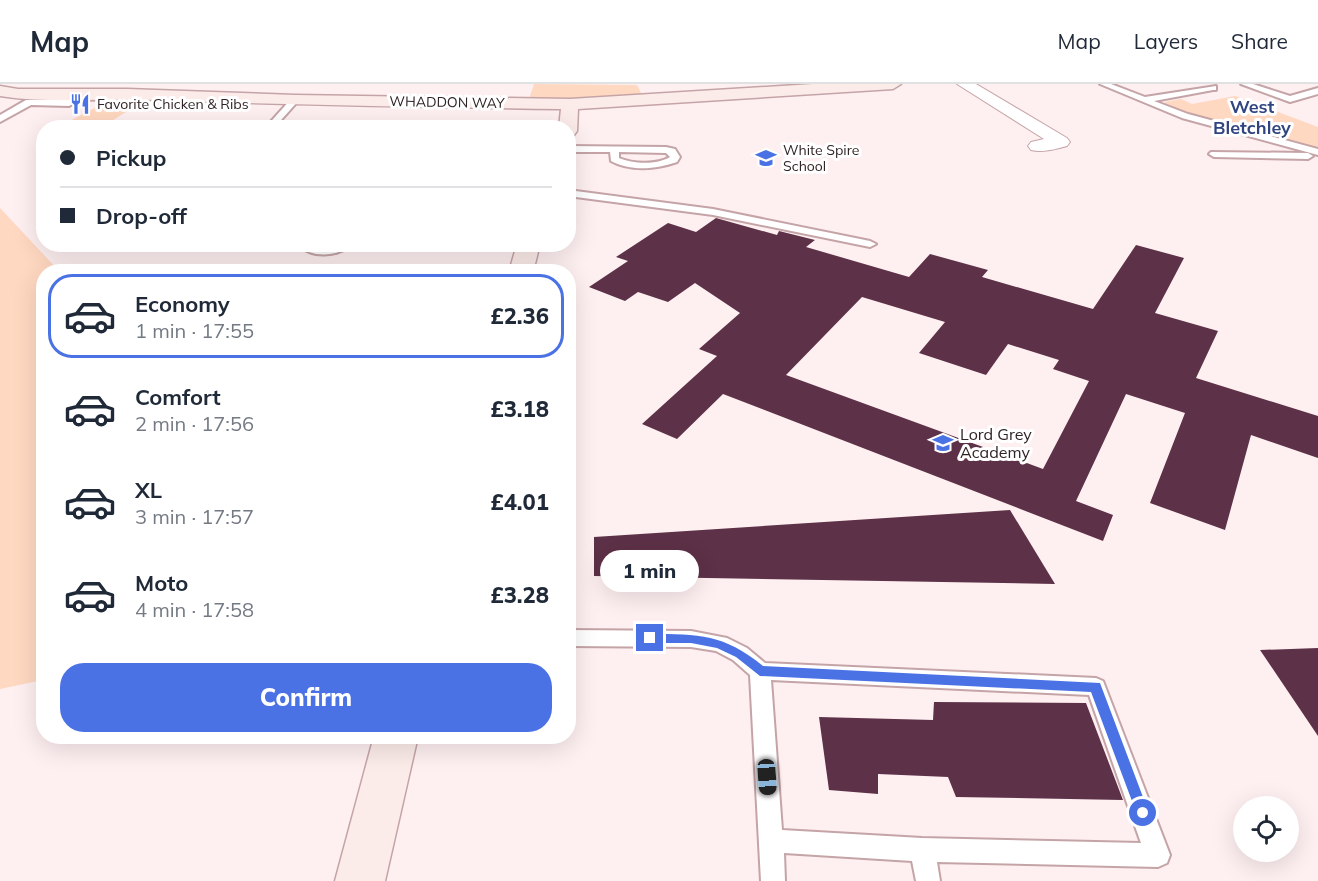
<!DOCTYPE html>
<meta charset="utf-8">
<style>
body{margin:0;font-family:Mulish,sans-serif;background:#f2f2f3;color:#1f2937;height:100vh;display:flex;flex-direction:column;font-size:22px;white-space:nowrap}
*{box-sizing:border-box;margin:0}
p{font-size:20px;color:#747a83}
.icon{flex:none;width:33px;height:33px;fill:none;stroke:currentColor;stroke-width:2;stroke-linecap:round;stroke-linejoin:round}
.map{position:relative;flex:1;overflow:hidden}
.sheet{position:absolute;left:36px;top:180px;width:540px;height:480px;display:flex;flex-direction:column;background:#fff;border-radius:24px;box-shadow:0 6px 24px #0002}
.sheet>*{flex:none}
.guide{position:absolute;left:36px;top:36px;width:540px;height:132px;border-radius:24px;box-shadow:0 6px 24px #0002;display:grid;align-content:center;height:132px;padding:0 24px;background:#fff}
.controls{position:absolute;left:1233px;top:712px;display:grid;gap:12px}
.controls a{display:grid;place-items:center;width:66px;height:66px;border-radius:50%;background:#fff;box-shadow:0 6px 24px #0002;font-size:30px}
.end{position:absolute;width:27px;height:27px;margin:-14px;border:8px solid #4b72e5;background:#fff;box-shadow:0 0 0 3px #fff}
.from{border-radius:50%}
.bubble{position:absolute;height:42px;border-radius:21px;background:#fff;box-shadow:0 6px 24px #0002;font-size:20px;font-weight:800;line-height:42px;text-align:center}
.car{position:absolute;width:18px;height:36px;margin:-18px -9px;border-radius:8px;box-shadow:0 0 4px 2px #0007;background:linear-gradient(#222 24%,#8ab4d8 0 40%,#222 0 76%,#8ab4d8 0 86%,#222 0)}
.guide b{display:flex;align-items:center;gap:21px;height:57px;font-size:22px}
.guide b+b{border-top:2px solid #e0e1e3}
.guide i{width:15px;height:15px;background:#1f2937}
ul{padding:10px 0 0;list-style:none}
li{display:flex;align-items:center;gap:18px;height:84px;margin:0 12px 9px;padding:0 12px;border:3px solid transparent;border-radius:24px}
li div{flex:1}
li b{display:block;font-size:22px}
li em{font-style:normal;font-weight:800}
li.active{border-color:#4b72e5}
li>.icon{width:54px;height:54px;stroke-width:1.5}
.action{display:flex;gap:12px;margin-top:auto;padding:12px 24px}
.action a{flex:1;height:69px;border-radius:24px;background:#4b72e5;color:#fff;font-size:24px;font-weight:800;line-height:69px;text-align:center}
header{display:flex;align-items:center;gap:36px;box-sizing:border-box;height:84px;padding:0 30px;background:#fff;border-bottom:2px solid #e0e1e3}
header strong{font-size:28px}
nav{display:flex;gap:33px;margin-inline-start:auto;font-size:21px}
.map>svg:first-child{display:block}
.green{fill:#ffd8c1}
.building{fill:#5d3147;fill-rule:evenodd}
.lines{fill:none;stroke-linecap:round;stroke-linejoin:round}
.lane-casing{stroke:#c5a4a7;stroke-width:4}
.street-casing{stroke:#c5a4a7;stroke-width:2}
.secondary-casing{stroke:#c5a4a7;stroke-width:3}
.lane{fill:#fff;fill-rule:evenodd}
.street{fill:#fff;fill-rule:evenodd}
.secondary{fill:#fcece9;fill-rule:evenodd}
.route{fill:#4b72e5}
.labels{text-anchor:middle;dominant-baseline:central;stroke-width:6;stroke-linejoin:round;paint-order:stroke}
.far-street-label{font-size:14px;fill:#302324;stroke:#fff}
.far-poi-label{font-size:14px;fill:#302324;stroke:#fff;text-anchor:start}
.poi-label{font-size:16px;fill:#302324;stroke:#fff;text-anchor:start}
.far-district-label{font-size:18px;font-weight:bold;fill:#30457f;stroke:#fff}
</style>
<header>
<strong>Map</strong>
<nav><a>Map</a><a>Layers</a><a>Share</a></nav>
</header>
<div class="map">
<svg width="1318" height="797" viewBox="0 0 1318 797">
<rect width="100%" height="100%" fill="#feeff1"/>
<g class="green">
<polygon points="534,0 637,1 643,13 529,15"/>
<polygon points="1235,12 1318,43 1318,64 1218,39 1164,20 1165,18 1181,15 1192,20"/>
<polygon points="104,19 139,20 102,43 58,43"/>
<polygon points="0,124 59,187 44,188 43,596 0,605"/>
</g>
<g class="building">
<path d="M716,134L777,151L779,147L815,156L806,163L909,193L930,170L988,186L982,193L1093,225L1136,161L1184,174L1155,229L1218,247L1196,294L1318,332V374L1251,351L1225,446L1150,419L1185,329L1126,310L1076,417L1113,431L1103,457L723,310L677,355L642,340L717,272L699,265L740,229L695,199L668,218L638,208L625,217L589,203L628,177L616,173L668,139L696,148ZM862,213L945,238L919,269L986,291L1008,260L1059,276L1053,285L1089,297L1043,385L786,291Z"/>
<polygon points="1010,426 1055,500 594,492 594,453"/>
<polygon points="1318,564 1318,652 1260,566"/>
<polygon points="934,618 1086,619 1123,716 956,713 948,693 878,690 878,710 829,706 819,633 933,636"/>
</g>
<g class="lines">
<g class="lane-casing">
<g id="lane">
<polygon points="1100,0 1111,0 1145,13 1216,2 1216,6 1213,6 1154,17 1188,30 1318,65 1318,71 1182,34"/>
<polygon points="1241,0 1253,0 1290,12 1318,4 1318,10 1290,18"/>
<polygon points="81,8 88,10 69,22 31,21 0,38 0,31 26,16 67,16"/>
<polygon points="292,14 299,16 274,44 265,44"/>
<path d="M568,62L666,63L675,65L680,73L677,78C657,85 631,88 611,77L610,68H568ZM619,68L666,69L670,73C657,81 633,80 619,74Z"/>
<polygon points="1211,68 1308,69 1313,72 1308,75 1214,73 1209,70"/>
<polygon points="568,106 713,125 870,157 876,160 870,163 713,131 568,112"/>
<path d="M297,160L324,164L353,160C338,173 311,175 297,160Z"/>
<path d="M568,546L691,547L727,554L747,564L765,579L1096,594L1103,597L1170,771L1167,779L1158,783L937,778L940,797H916L912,777L784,769L785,797H761L750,591L733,576L716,567L691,563L568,562ZM771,596L1089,611L1141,759L922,754L782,746Z"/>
</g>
</g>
<g class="street-casing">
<path id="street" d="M957,0H976L1067,54L1070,58L1067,62C1056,65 1042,69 1031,66L1028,62L1031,58L1044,55Z"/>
</g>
<g class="secondary-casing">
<g id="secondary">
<path d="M813,0H901L893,5L578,25L577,47L574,51L568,52V44H559L561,25C426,23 290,21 155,16C104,14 50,20 0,12V2L18,5H127L295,11L570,15Z"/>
<polygon points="517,160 540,160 533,188 509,188"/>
<polygon points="374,652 418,652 385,797 335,797"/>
</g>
</g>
<use href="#lane" class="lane"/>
<use href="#street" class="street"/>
<use href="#secondary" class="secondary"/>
</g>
<path class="route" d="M650,550C699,550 724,550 763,582L1100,599L1149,729L1147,733L1143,735L1138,733L1091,608L760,592L736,573L717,564L691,559H650L644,554Z"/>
<defs>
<g id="restaurant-bare" transform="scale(1.62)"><path d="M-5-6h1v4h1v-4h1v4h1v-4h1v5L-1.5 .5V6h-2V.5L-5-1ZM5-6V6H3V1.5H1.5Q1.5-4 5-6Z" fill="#4b72e5" stroke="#fff" stroke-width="2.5" paint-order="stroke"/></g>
<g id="school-bare" transform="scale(1.62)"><path d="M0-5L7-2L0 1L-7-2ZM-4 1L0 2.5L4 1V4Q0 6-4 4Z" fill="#4b72e5" stroke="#fff" stroke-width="2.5" paint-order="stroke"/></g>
</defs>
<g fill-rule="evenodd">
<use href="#restaurant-bare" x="80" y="20"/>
<use href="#school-bare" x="766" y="74"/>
<use href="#school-bare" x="943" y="359"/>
</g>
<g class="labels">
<g class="far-street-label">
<text transform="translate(447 18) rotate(1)">WHADDON WAY</text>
</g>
<g class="far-poi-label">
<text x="97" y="20">Favorite Chicken &amp; Ribs</text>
<text x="783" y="66">White Spire<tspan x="783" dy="16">School</tspan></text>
</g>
<g class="poi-label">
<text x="960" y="350">Lord Grey<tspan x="960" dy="18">Academy</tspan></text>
</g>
<g class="far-district-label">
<text x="1252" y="22">West<tspan x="1252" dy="21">Bletchley</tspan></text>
</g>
</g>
</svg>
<div class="controls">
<a><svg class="icon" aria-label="locate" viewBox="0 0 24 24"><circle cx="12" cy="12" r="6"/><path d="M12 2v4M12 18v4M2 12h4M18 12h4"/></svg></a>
</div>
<i class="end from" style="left:1143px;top:729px"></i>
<i class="end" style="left:650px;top:554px"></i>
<div class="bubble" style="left:600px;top:466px;width:99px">1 min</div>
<i class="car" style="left:767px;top:693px;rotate:176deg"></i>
<div class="guide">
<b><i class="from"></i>Pickup</b>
<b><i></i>Drop-off</b>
</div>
<section class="sheet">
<ul>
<li class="active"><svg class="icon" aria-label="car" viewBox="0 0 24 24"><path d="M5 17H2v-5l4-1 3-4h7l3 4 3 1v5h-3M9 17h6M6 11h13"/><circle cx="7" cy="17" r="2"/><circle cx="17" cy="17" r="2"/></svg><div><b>Economy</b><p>1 min · 17:55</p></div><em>£2.36</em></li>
<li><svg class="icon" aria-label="car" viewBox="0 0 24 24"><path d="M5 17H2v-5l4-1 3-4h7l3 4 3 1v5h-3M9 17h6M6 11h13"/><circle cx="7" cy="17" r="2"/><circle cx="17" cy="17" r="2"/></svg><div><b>Comfort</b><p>2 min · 17:56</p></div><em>£3.18</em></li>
<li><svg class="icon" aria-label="car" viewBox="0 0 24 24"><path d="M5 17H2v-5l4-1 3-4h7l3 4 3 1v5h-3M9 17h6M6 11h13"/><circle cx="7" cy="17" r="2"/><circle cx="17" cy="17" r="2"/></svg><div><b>XL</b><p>3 min · 17:57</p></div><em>£4.01</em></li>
<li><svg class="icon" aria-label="car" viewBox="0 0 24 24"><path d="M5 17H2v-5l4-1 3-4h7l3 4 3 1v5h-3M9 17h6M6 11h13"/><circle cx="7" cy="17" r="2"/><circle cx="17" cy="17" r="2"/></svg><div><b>Moto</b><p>4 min · 17:58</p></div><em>£3.28</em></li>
</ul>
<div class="action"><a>Confirm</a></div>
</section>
</div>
